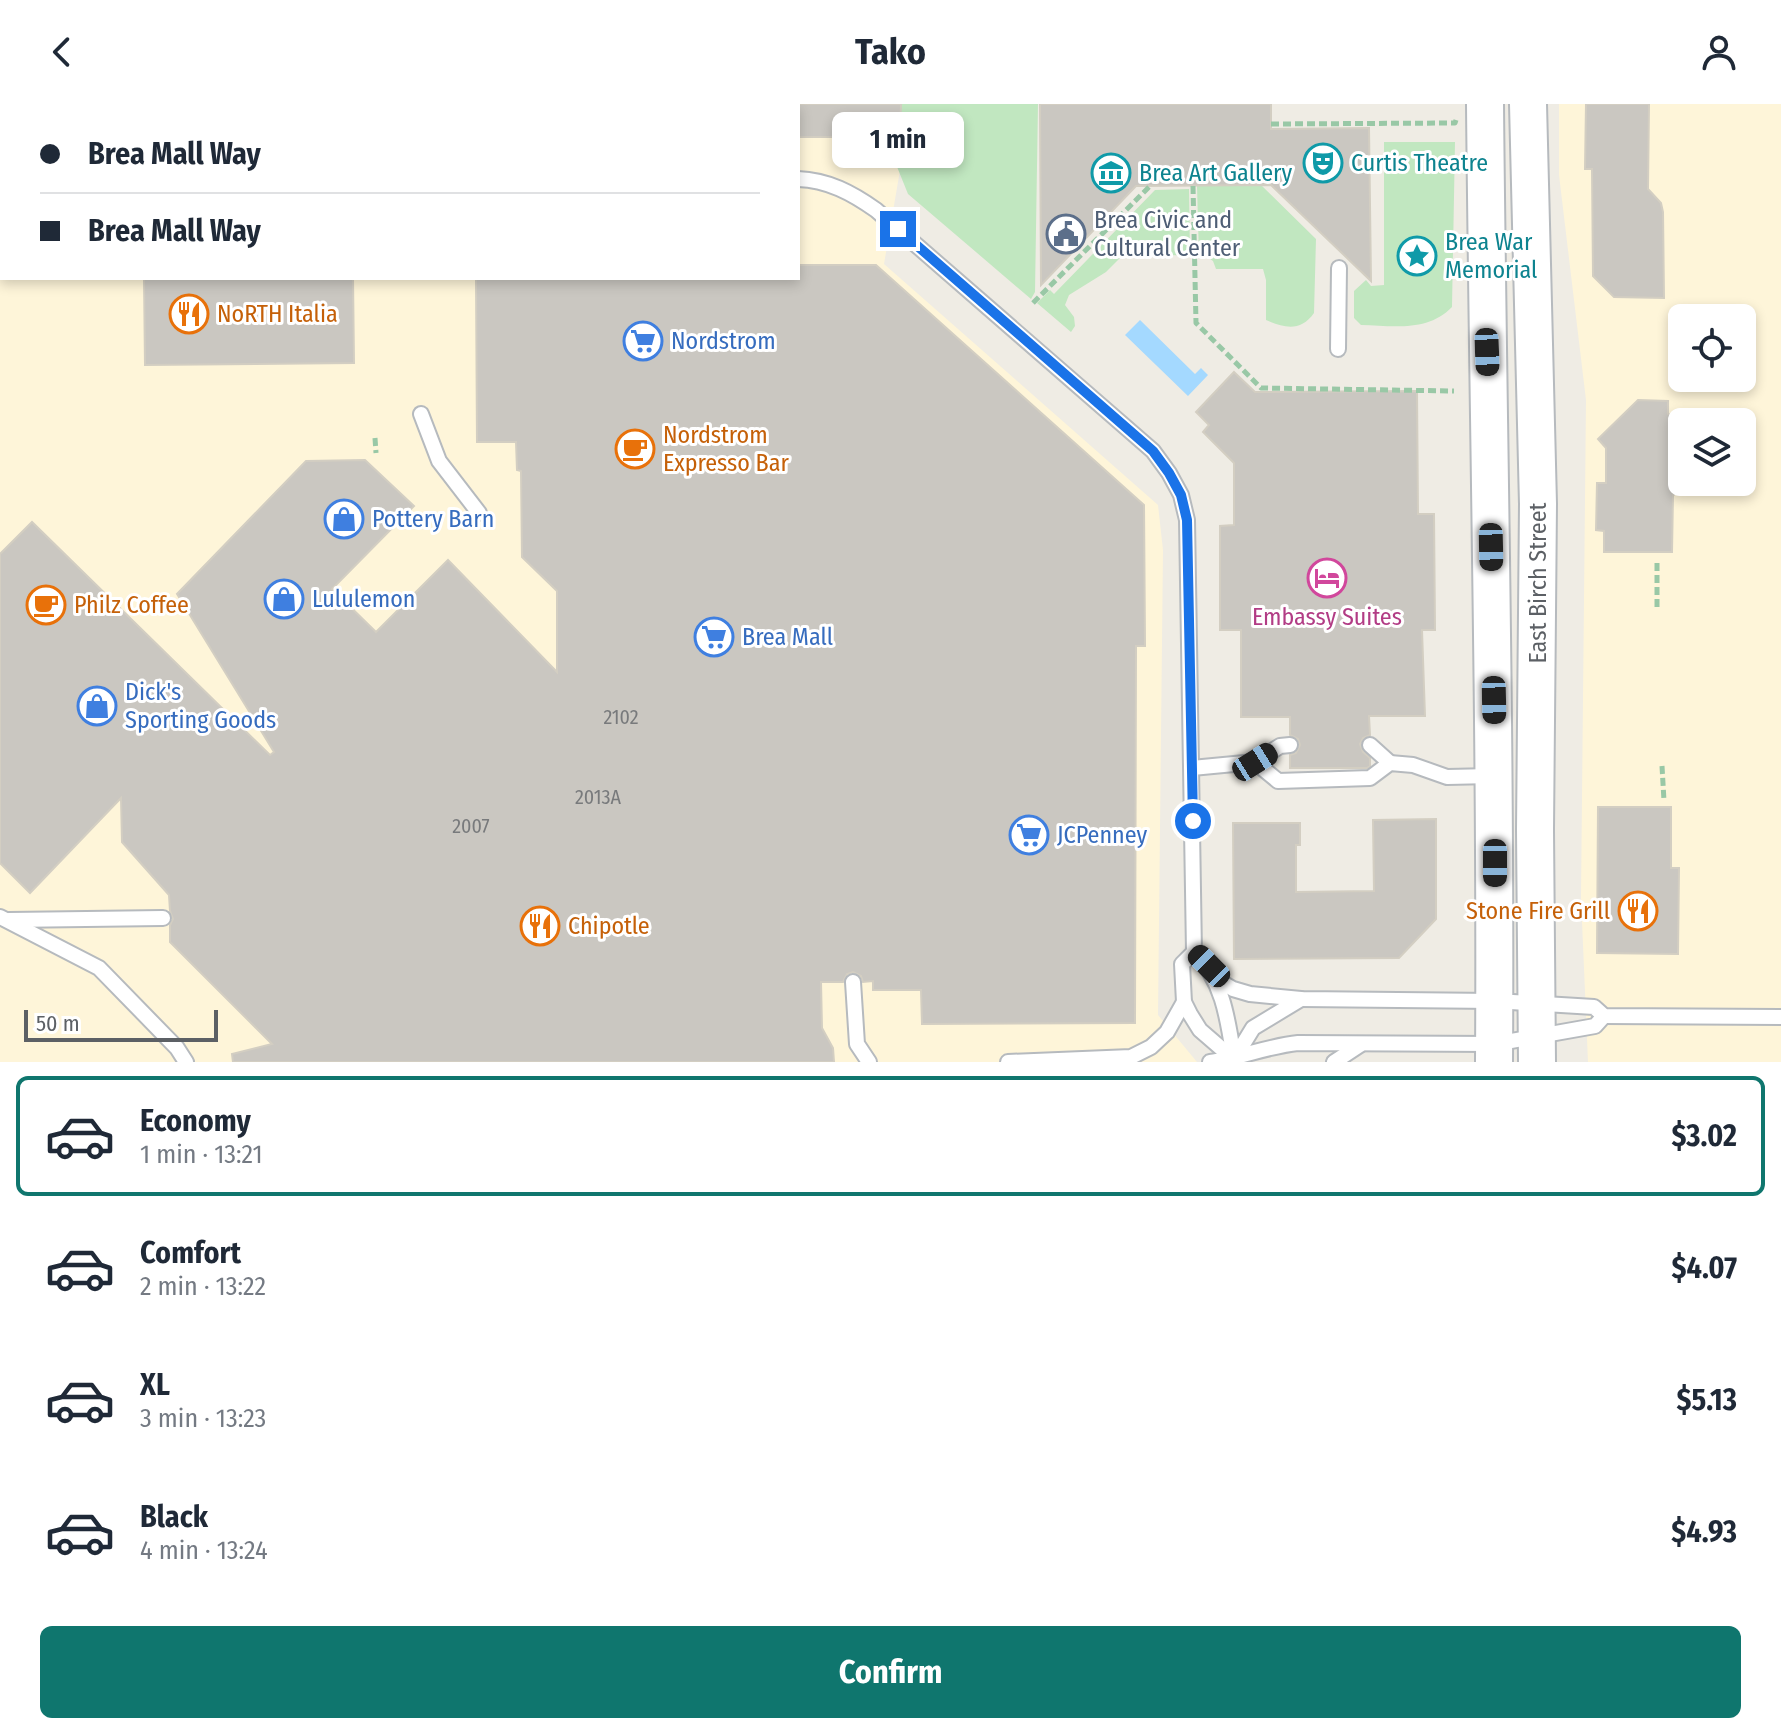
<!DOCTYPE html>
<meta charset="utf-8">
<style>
body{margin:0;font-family:"Fira Sans Condensed",sans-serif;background:#f2f2f3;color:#1f2937;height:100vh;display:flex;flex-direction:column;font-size:30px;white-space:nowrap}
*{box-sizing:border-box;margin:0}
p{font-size:26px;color:#747a83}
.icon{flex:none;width:44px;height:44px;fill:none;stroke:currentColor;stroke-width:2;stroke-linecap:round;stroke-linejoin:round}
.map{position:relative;height:958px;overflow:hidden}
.side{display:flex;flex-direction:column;background:#fff;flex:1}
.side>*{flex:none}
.guide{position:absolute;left:0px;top:0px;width:800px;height:176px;box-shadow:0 4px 12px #0003;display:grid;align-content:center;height:176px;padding:0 40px;background:#fff}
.fabs{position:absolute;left:1668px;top:200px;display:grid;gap:16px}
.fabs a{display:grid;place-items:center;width:88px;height:88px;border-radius:12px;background:#fff;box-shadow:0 4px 12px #0003;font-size:40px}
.scale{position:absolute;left:24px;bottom:20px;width:194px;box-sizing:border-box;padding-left:8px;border:4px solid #5c6065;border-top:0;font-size:22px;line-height:28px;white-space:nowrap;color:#5c6065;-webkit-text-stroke:6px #fff;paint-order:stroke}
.end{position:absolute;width:36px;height:36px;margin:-18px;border:10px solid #1a73e8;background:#fff;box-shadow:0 0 0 4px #fff}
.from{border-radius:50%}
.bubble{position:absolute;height:56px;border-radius:12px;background:#fff;box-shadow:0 4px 12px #0003;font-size:26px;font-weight:700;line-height:56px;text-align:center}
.car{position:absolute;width:24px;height:48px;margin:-24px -12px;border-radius:10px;box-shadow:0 0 6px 2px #0007;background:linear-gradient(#222 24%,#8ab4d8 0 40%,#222 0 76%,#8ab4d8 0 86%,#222 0)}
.guide b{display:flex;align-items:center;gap:28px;height:76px;font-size:30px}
.guide b+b{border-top:2px solid #e0e1e3}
.guide i{width:20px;height:20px;background:#1f2937}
ul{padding:14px 0 0;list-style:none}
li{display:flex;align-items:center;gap:24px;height:120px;margin:0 16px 12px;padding:0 24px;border:4px solid transparent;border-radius:12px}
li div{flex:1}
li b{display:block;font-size:30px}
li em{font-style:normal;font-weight:700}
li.on{border-color:#0f766e}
li>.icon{width:72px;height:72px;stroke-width:1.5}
.action{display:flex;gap:16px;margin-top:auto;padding:16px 40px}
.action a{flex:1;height:92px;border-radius:12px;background:#0f766e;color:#fff;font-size:32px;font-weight:700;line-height:92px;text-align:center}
header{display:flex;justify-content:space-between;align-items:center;height:104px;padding:0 40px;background:#fff;font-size:36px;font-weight:700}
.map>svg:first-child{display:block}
.commercial{fill:#fef5d9;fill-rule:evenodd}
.green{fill:#c1e7c0}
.water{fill:#a4d9ff}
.building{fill:#cac7c1;stroke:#d3cec2;stroke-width:2}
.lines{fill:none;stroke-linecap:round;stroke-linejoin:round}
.service-casing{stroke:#b6babe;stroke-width:18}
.tertiary-casing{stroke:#b6babe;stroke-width:40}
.path{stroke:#99c8a6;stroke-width:5;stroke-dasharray:8 4;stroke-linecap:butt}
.service{stroke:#fff;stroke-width:14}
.tertiary{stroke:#fff;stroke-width:36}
.route{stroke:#1a73e8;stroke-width:10}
.labels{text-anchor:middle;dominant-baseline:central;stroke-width:6;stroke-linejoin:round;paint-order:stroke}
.number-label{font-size:20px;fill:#787a7c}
.culture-label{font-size:24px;fill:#0d838f;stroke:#fff;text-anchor:start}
.service-label{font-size:24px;fill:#4e5e75;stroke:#fff;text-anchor:start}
.food-label{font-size:24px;fill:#c56008;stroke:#fff;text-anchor:start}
.shop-label{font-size:24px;fill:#366cbe;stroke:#fff;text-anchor:start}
.street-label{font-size:24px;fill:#5c6065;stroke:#fff}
.hotel-label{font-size:24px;fill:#b23c85;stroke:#fff}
</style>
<header><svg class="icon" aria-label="back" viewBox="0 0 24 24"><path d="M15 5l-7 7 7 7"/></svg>Tako<svg class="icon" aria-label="person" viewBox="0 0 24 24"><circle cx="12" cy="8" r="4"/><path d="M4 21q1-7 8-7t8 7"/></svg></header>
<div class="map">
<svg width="1781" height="958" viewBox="0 0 1781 958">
<rect width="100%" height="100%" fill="#efece4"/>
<g class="commercial">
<path d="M0,0H905V37L884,160L1158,401L1163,446L1158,911L1197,958H0ZM2,2H798V174H2Z"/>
<path d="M1559,0H1781V958H1588L1581,794L1586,296L1559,71ZM1682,214H1742V274H1682ZM1682,318H1742V378H1682Z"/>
</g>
<g class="green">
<polygon points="901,0 1038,0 1035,188 1031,195 908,90 885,33 900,33"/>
<path d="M1384,38H1455L1452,203C1428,228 1394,222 1361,221L1354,214V187L1366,176L1371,182L1384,181Z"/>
<path d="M1261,81L1316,135L1314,209C1301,228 1284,224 1266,216V176L1263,165H1216L1213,157L1206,152H1199L1197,82Z"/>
<polygon points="1189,85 1190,152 1170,151 1158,139 1141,139 1128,146 1106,168 1069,191 1065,201 1074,213 1075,222 1071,228 1037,199 1050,186 1054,190 1155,86"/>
</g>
<polygon class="water" points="1140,216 1195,270 1201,264 1208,271 1188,292 1125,231"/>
<g class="building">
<polygon points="798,0 901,0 900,33 798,33"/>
<polygon points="1040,0 1271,0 1271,25 1369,24 1371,177 1271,81 1136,82 1041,181"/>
<polygon points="1586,0 1649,0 1648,85 1661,99 1663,108 1664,194 1614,193 1593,172 1592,65 1585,65"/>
<polygon points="798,161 876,161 1144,401 1145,542 1136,542 1135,919 922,920 921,886 873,886 873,877 863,878 861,872 853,868 847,870 843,878 821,878 822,924 833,944 834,958 233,958 232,950 272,940 170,838 170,821 173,815 170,807 169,791 122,738 121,694 30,789 0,759 0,450 32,418 270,651 274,648 177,490 306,357 365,356 414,402 332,485 376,528 448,456 557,568 557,487 522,453 521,367 517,366 516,338 477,338 476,174 798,174"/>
<polygon points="144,174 353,174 354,259 145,261"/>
<polygon points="1234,268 1255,288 1417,287 1418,410 1434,410 1435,526 1422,526 1425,612 1369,612 1370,631 1363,634 1360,640 1363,648 1370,654 1370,662 1367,664 1290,664 1290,651 1296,649 1300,641 1298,635 1290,631 1290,613 1241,613 1241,526 1220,526 1220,422 1234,421 1234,359 1203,328 1209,321 1196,308"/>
<polygon points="1638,296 1668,297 1668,310 1674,311 1674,341 1680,341 1679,388 1673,391 1672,448 1604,448 1604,427 1596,426 1597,379 1606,379 1606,344 1598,335"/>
<polygon points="1598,703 1671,703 1671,764 1679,764 1678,850 1597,849"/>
<polygon points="1436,715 1436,815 1399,854 1234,855 1233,719 1300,719 1300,741 1296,741 1296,788 1374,787 1373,716"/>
</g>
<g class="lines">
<g class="service-casing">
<g id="service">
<path d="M798,75C828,76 852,89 876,106L1153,347L1169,369L1181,391L1187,416L1194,848L1182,860L1184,898L1190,910L1200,926L1237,958"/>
<polyline points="0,126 2,126"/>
<polyline points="1338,245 1339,164"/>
<polyline points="421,310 439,357 479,409"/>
<polyline points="1370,641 1390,659"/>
<polyline points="1255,658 1278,677 1370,674 1390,659 1413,661 1447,673 1492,672"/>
<polyline points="1192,664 1255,658 1280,642 1290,641"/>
<polyline points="0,813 99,864 177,944 186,958"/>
<polyline points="9,816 163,814"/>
<path d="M1194,848C1223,876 1228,916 1234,955"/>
<polyline points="1214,874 1233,885 1250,890 1301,895 1495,897 1594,903 1604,912 1781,913"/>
<polyline points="853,878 857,940 869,958"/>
<polyline points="1234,955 1253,924 1301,895"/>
<polyline points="1008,958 1131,953 1151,943 1167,928 1184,898"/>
<path d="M1210,958C1240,954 1268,942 1298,939L1494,940L1595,922L1604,912"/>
<polyline points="1334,958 1360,941"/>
</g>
</g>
<g class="tertiary-casing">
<g id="tertiary">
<path d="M1485,0C1488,319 1496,639 1494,958"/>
<polyline points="1528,0 1538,400 1535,726 1537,958"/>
</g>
</g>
<g class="path">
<polyline points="1271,20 1455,19 1456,16"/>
<polyline points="1193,82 1196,219 1261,284 1454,287"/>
<polyline points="1033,199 1150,82"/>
<polyline points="375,334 376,349"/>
<polyline points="1657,503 1657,459"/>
<polyline points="1662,662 1664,697"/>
</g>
<use href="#service" class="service"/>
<use href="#tertiary" class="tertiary"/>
</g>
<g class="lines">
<polyline class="route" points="898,125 1153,347 1169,369 1181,391 1187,416 1193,717"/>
</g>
<defs>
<g id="theatre-ring" transform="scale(2)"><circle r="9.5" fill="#fff" stroke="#0f9aa8" stroke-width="1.5"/><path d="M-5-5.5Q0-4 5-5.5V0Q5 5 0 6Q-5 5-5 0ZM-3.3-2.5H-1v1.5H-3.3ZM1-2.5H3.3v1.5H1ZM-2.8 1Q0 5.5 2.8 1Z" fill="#0f9aa8"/></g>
<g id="museum-ring" transform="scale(2)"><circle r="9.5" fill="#fff" stroke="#0f9aa8" stroke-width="1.5"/><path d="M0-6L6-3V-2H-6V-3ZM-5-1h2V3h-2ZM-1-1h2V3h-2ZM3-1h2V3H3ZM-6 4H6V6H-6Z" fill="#0f9aa8"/></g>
<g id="civic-ring" transform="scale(2)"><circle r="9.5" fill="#fff" stroke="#5c6f8a" stroke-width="1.5"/><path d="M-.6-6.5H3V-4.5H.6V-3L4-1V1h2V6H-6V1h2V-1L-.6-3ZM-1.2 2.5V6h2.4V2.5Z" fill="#5c6f8a"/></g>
<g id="sight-ring" transform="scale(2)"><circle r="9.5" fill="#fff" stroke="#0f9aa8" stroke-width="1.5"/><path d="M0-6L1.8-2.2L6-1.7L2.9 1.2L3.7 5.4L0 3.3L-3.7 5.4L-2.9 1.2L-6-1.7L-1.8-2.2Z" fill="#0f9aa8"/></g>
<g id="restaurant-ring" transform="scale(2)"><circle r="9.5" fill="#fff" stroke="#e8710a" stroke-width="1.5"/><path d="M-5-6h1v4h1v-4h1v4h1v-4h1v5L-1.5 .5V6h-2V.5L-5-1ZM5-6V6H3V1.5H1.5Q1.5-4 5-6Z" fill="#e8710a"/></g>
<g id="supermarket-ring" transform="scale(2)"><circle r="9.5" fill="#fff" stroke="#3f7fe0" stroke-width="1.5"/><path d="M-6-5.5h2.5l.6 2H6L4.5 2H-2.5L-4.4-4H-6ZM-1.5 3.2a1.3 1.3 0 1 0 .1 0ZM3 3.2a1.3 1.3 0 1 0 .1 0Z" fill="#3f7fe0"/></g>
<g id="cafe-ring" transform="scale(2)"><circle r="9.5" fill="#fff" stroke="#e8710a" stroke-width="1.5"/><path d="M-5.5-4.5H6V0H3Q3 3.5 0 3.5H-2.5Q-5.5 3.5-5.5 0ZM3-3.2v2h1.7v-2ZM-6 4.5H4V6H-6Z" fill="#e8710a"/></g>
<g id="shop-ring" transform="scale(2)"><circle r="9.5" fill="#fff" stroke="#3f7fe0" stroke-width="1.5"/><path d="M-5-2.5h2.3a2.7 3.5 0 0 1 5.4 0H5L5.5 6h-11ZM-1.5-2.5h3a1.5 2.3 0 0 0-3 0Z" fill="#3f7fe0"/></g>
<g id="hotel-ring" transform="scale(2)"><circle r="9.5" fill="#fff" stroke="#d1479c" stroke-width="1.5"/><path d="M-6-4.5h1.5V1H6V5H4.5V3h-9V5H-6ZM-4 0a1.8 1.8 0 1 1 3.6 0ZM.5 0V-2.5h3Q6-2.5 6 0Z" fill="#d1479c"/></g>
</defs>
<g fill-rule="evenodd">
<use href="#theatre-ring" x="1323" y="59"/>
<use href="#museum-ring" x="1111" y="69"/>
<use href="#civic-ring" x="1066" y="130"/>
<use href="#sight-ring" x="1417" y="152"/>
<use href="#restaurant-ring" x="189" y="210"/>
<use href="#supermarket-ring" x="643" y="237"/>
<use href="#cafe-ring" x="635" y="345"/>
<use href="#shop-ring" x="344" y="415"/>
<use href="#hotel-ring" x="1327" y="474"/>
<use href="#shop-ring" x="284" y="495"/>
<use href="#cafe-ring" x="46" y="501"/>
<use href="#supermarket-ring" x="714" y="533"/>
<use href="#shop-ring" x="97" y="602"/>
<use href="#supermarket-ring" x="1029" y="731"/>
<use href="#restaurant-ring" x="1638" y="807"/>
<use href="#restaurant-ring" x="540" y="822"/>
</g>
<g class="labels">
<g class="number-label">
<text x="621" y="613">2102</text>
<text x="598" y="693">2013A</text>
<text x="471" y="722">2007</text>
</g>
<g class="culture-label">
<text x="1351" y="59">Curtis Theatre</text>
<text x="1139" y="69">Brea Art Gallery</text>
<text x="1445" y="138">Brea War<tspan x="1445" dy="28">Memorial</tspan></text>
</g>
<g class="service-label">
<text x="1094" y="116">Brea Civic and<tspan x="1094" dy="28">Cultural Center</tspan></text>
</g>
<g class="food-label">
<text x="217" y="210">NoRTH Italia</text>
<text x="663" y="331">Nordstrom<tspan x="663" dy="28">Expresso Bar</tspan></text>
<text x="74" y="501">Philz Coffee</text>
<text x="1610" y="807" text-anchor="end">Stone Fire Grill</text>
<text x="568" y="822">Chipotle</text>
</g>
<g class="shop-label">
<text x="671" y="237">Nordstrom</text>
<text x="372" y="415">Pottery Barn</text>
<text x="312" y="495">Lululemon</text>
<text x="742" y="533">Brea Mall</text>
<text x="125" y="588">Dick's<tspan x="125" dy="28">Sporting Goods</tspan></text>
<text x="1057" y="731">JCPenney</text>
</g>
<g class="street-label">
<text transform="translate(1538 479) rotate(-90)">East Birch Street</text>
</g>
<g class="hotel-label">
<text x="1327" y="513">Embassy Suites</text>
</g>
</g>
</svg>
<div class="fabs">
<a><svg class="icon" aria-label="locate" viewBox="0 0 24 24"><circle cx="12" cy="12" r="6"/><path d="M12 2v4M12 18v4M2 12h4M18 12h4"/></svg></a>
<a><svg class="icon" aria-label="layers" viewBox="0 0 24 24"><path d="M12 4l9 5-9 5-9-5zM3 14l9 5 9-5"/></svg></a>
</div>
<div class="scale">50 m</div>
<i class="end from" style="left:1193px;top:717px"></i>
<i class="end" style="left:898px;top:125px"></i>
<div class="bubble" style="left:832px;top:8px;width:132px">1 min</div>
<i class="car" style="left:1487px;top:248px;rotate:178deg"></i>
<i class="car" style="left:1491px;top:443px;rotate:179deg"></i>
<i class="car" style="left:1494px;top:596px;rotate:179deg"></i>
<i class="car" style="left:1255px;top:658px;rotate:58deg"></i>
<i class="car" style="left:1495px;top:759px;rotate:180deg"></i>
<i class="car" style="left:1209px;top:862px;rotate:315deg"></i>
<div class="guide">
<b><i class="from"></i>Brea Mall Way</b>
<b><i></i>Brea Mall Way</b>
</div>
</div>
<section class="side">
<ul>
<li class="on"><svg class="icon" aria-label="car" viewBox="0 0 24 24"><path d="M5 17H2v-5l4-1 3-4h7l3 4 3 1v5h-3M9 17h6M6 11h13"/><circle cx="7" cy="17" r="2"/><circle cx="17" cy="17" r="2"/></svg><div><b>Economy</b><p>1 min · 13:21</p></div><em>$3.02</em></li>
<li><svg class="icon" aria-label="car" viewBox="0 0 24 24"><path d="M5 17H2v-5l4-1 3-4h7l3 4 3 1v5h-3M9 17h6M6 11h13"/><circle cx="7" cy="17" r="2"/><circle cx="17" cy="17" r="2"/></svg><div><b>Comfort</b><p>2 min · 13:22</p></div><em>$4.07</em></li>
<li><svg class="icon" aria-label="car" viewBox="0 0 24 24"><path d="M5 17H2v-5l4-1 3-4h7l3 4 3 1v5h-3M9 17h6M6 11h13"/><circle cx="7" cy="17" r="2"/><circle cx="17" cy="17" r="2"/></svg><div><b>XL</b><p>3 min · 13:23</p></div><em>$5.13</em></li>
<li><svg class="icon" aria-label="car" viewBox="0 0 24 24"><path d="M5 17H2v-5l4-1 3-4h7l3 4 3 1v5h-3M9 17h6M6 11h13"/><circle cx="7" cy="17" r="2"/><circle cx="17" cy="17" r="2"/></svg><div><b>Black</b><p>4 min · 13:24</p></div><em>$4.93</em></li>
</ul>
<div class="action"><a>Confirm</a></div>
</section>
